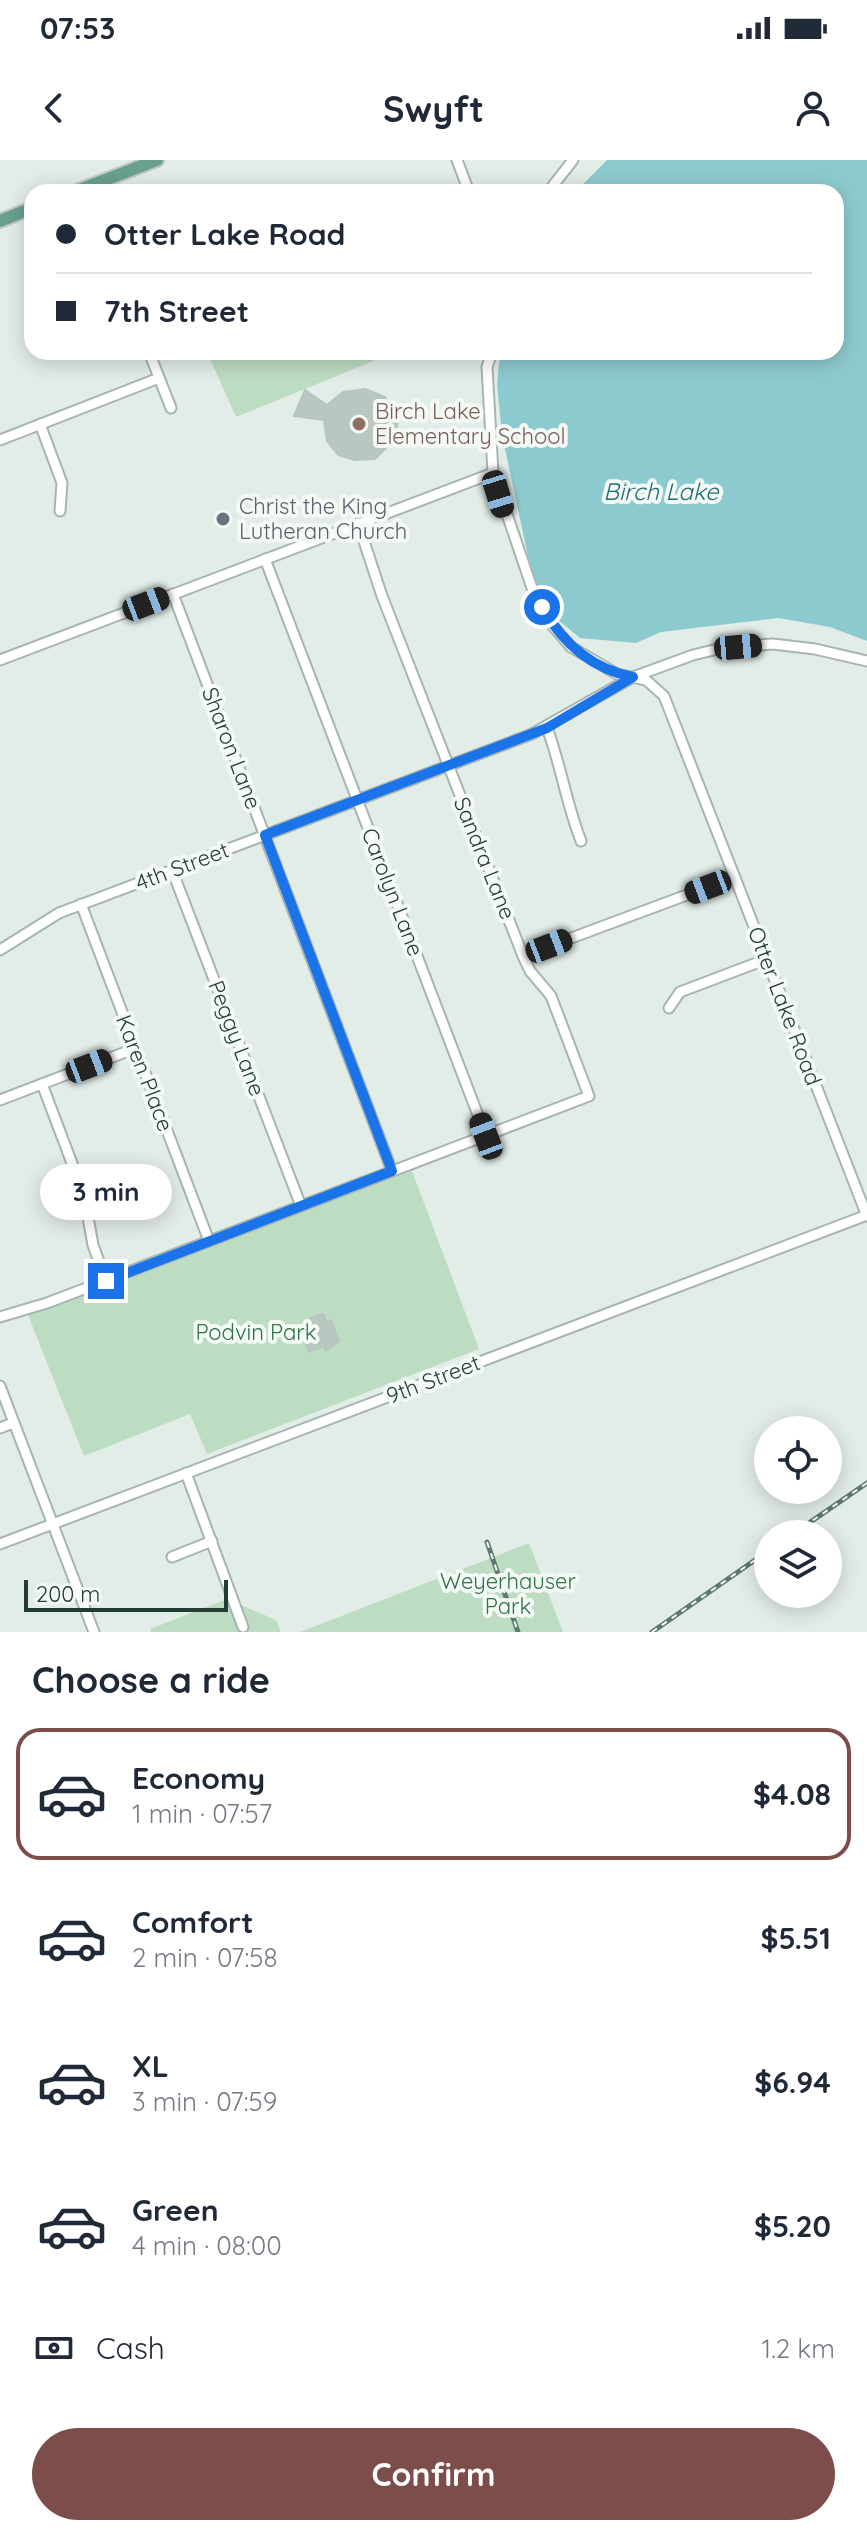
<!DOCTYPE html>
<meta charset="utf-8">
<style>
body{margin:0;font-family:Quicksand,sans-serif;background:#f2f2f3;color:#1f2937;height:100vh;display:flex;flex-direction:column;font-size:30px;white-space:nowrap}
*{box-sizing:border-box;margin:0}
p{font-size:26px;color:#747a83}
.icon{flex:none;width:44px;height:44px;fill:none;stroke:currentColor;stroke-width:2;stroke-linecap:round;stroke-linejoin:round}
.map{position:relative;height:1472px;overflow:hidden}
.details{display:flex;flex-direction:column;background:#fff;flex:1}
.details>*{flex:none}
.guide{position:absolute;left:24px;top:24px;width:820px;height:176px;border-radius:24px;box-shadow:0 4px 20px #0003;display:grid;align-content:center;height:176px;padding:0 32px;background:#fff}
.buttons{position:absolute;left:754px;top:1256px;display:grid;gap:16px}
.buttons a{display:grid;place-items:center;width:88px;height:88px;border-radius:50%;background:#fff;box-shadow:0 4px 20px #0003;font-size:40px}
.scale{position:absolute;left:24px;bottom:20px;width:204px;box-sizing:border-box;padding-left:8px;border:4px solid #233d35;border-top:0;font-size:22px;line-height:28px;white-space:nowrap;color:#233d35;-webkit-text-stroke:6px #f4f9f6;paint-order:stroke}
.end{position:absolute;width:36px;height:36px;margin:-18px;border:10px solid #1a73e8;background:#fff;box-shadow:0 0 0 4px #fff}
.from{border-radius:50%}
.bubble{position:absolute;height:56px;border-radius:28px;background:#fff;box-shadow:0 4px 20px #0003;font-size:26px;font-weight:700;line-height:56px;text-align:center}
.car{position:absolute;width:24px;height:48px;margin:-24px -12px;border-radius:10px;box-shadow:0 0 6px 2px #0007;background:linear-gradient(#222 24%,#8ab4d8 0 40%,#222 0 76%,#8ab4d8 0 86%,#222 0)}
.guide b{display:flex;align-items:center;gap:28px;height:76px;font-size:30px}
.guide b+b{border-top:2px solid #e0e1e3}
.guide i{width:20px;height:20px;background:#1f2937}
ul{padding:0;list-style:none}
li{display:flex;align-items:center;gap:24px;height:132px;margin:0 16px 12px;padding:0 16px;border:4px solid transparent;border-radius:24px}
li div{flex:1}
li b{display:block;font-size:30px}
li em{font-style:normal;font-weight:700}
li.active{border-color:#7c4d4a}
li>.icon{width:72px;height:72px;stroke-width:1.5}
h2{padding:0 32px;font-size:36px;line-height:96px}
.pay{display:flex;align-items:center;gap:20px;height:88px;padding:0 32px;font-size:30px}
.pay p{margin-inline-start:auto}
.cta{display:flex;gap:16px;margin-top:auto;padding:16px 32px}
.cta a{flex:1;height:92px;border-radius:48px;background:#7c4d4a;color:#fff;font-size:32px;font-weight:700;line-height:92px;text-align:center}
.status{display:flex;justify-content:space-between;align-items:center;height:56px;padding:0 40px;background:#fff;direction:ltr}
.status svg{height:22px;fill:currentColor}
header{display:flex;justify-content:space-between;align-items:center;height:104px;padding:0 32px;background:#fff;font-size:36px;font-weight:700}
.map>svg:first-child{display:block}
.green{fill:#bdddc3}
.water{fill:#8dcacf}
.building{fill:#b9c7c1;stroke:#b6c6be;stroke-width:2}
.lines{fill:none;stroke-linecap:round;stroke-linejoin:round}
.minor-casing{stroke:#a6b5af;stroke-width:13}
.major-casing{stroke:#c1c9c6;stroke-width:16}
.minor{stroke:#fff;stroke-width:9}
.major{stroke:#69a08f;stroke-width:12}
.rail-casing{stroke:#5e7970;stroke-width:5}
.rail{stroke:#f4f9f6;stroke-width:2;stroke-dasharray:6;stroke-linecap:butt}
.route{stroke:#1a73e8;stroke-width:10}
.education-dot{fill:#8d6e63;stroke:#f4f9f6;stroke-width:3}
.worship-dot{fill:#6b7280;stroke:#f4f9f6;stroke-width:3}
.labels{text-anchor:middle;dominant-baseline:central;stroke-width:8;stroke-linejoin:round;paint-order:stroke}
.education-label{font-size:22px;fill:#785e54;stroke:#f4f9f6;text-anchor:start}
.worship-label{font-size:22px;fill:#5b616d;stroke:#f4f9f6;text-anchor:start}
.street-label{font-size:22px;fill:#233d35;stroke:#f4f9f6}
.park-label{font-size:22px;fill:#2f7345;stroke:#f4f9f6}
.water-label{font-size:24px;font-style:italic;fill:#1f6f77;stroke:#f4f9f6}
</style>
<div class="status"><b>07:53</b><svg viewBox="0 0 49 12"><path d="M0 12V9h3v3zM5 12V6h3v6zM10 12V3h3v9zM15 12V0h3v12zM26 1h20v11H26zM47 4h2v5h-2z"/></svg></div>
<header><svg class="icon" aria-label="back" viewBox="0 0 24 24"><path d="M15 5l-7 7 7 7"/></svg>Swyft<svg class="icon" aria-label="person" viewBox="0 0 24 24"><circle cx="12" cy="8" r="4"/><path d="M4 21q1-7 8-7t8 7"/></svg></header>
<div class="map">
<svg width="867" height="1472" viewBox="0 0 867 1472">
<rect width="100%" height="100%" fill="#e3ede8"/>
<g class="green">
<polygon points="207,192 387,192 388,195 236,257"/>
<polygon points="412,1011 479,1189 207,1294 190,1254 84,1296 28,1155"/>
<polygon points="529,1383 563,1472 300,1472"/>
<polygon points="227,1439 276,1460 281,1472 151,1472 150,1469"/>
</g>
<polygon class="water" points="607,0 867,0 867,481 830,467 778,458 661,472 636,483 580,478 557,459 537,426 528,396 502,275 497,225 500,192 836,192 836,32 575,32"/>
<g class="building">
<polygon points="365,229 385,237 398,260 395,279 375,299 355,300 338,295 327,281 324,260 294,256 305,230 327,245 343,232"/>
<polygon points="323,1154 326,1162 331,1160 339,1181 326,1191 324,1186 309,1192 301,1172 314,1167 311,1158"/>
</g>
<g class="lines">
<g class="minor-casing">
<g id="minor">
<polyline points="457,0 469,32"/>
<polyline points="548,32 573,0"/>
<polyline points="149,192 171,248"/>
<polyline points="492,192 487,207 493,313 532,428 552,465 571,487 617,514 646,520 664,536 867,1056"/>
<polyline points="40,264 62,323 60,351"/>
<polyline points="0,280 159,218"/>
<polyline points="265,399 486,976"/>
<polyline points="173,434 392,1011"/>
<polyline points="0,500 493,313"/>
<path d="M547,568C561,605 566,643 581,681"/>
<polyline points="172,710 301,1046"/>
<polyline points="81,744 209,1081"/>
<polyline points="0,790 59,753 532,574 633,517 693,495 722,488 773,484 815,489 867,501"/>
<polyline points="523,796 735,717"/>
<polyline points="669,848 680,832 767,799"/>
<polyline points="42,924 84,1035 93,1085 106,1121"/>
<polyline points="0,940 136,888"/>
<polyline points="0,1157 47,1143 589,936 551,836 530,811 523,796 382,436 358,363"/>
<polyline points="0,1226 94,1472"/>
<polyline points="0,1268 13,1263"/>
<polyline points="186,1313 243,1467"/>
<polyline points="0,1384 867,1055"/>
<polyline points="172,1397 212,1381"/>
</g>
</g>
<g class="major-casing">
<g id="major">
<polyline points="74,32 157,0"/>
<polyline points="0,61 32,48"/>
</g>
</g>
<use href="#minor" class="minor"/>
<use href="#major" class="major"/>
<g class="rail-casing">
<g id="rail">
<polyline points="793,1374 867,1323"/>
<polyline points="487,1382 518,1472"/>
<polyline points="652,1472 768,1391"/>
</g>
</g>
<use href="#rail" class="rail"/>
</g>
<g class="lines">
<path class="route" d="M106,1121L392,1011L265,675L547,568L633,517C592,509 562,482 542,447"/>
</g>
<circle class="education-dot" cx="359" cy="264" r="8"/>
<circle class="worship-dot" cx="223" cy="359" r="8"/>
<g class="labels">
<g class="education-label">
<text x="375" y="251">Birch Lake<tspan x="375" dy="25">Elementary School</tspan></text>
</g>
<g class="worship-label">
<text x="239" y="346">Christ the King<tspan x="239" dy="25">Lutheran Church</tspan></text>
</g>
<g class="street-label">
<text transform="translate(232 588) rotate(69)">Sharon Lane</text>
<text transform="translate(485 698) rotate(68)">Sandra Lane</text>
<text transform="translate(182 706) rotate(-21)">4th Street</text>
<text transform="translate(393 732) rotate(69)">Carolyn Lane</text>
<text transform="translate(785 846) rotate(69)">Otter Lake Road</text>
<text transform="translate(237 878) rotate(69)">Peggy Lane</text>
<text transform="translate(145 913) rotate(69)">Karen Place</text>
<text transform="translate(433 1219) rotate(-21)">9th Street</text>
</g>
<g class="park-label">
<text x="256" y="1172">Podvin Park</text>
<text x="508" y="1421">Weyerhauser<tspan x="508" dy="25">Park</tspan></text>
</g>
<g class="water-label">
<text x="661" y="331">Birch Lake</text>
</g>
</g>
</svg>
<div class="buttons">
<a><svg class="icon" aria-label="locate" viewBox="0 0 24 24"><circle cx="12" cy="12" r="6"/><path d="M12 2v4M12 18v4M2 12h4M18 12h4"/></svg></a>
<a><svg class="icon" aria-label="layers" viewBox="0 0 24 24"><path d="M12 4l9 5-9 5-9-5zM3 14l9 5 9-5"/></svg></a>
</div>
<div class="scale">200 m</div>
<i class="end from" style="left:542px;top:447px"></i>
<i class="end" style="left:106px;top:1121px"></i>
<div class="bubble" style="left:40px;top:1004px;width:132px">3 min</div>
<i class="car" style="left:498px;top:334px;rotate:163deg"></i>
<i class="car" style="left:146px;top:444px;rotate:69deg"></i>
<i class="car" style="left:738px;top:487px;rotate:85deg"></i>
<i class="car" style="left:708px;top:727px;rotate:249deg"></i>
<i class="car" style="left:549px;top:786px;rotate:69deg"></i>
<i class="car" style="left:89px;top:906px;rotate:69deg"></i>
<i class="car" style="left:486px;top:976px;rotate:339deg"></i>
<div class="guide">
<b><i class="from"></i>Otter Lake Road</b>
<b><i></i>7th Street</b>
</div>
</div>
<section class="details">
<h2>Choose a ride</h2>
<ul>
<li class="active"><svg class="icon" aria-label="car" viewBox="0 0 24 24"><path d="M5 17H2v-5l4-1 3-4h7l3 4 3 1v5h-3M9 17h6M6 11h13"/><circle cx="7" cy="17" r="2"/><circle cx="17" cy="17" r="2"/></svg><div><b>Economy</b><p>1 min · 07:57</p></div><em>$4.08</em></li>
<li><svg class="icon" aria-label="car" viewBox="0 0 24 24"><path d="M5 17H2v-5l4-1 3-4h7l3 4 3 1v5h-3M9 17h6M6 11h13"/><circle cx="7" cy="17" r="2"/><circle cx="17" cy="17" r="2"/></svg><div><b>Comfort</b><p>2 min · 07:58</p></div><em>$5.51</em></li>
<li><svg class="icon" aria-label="car" viewBox="0 0 24 24"><path d="M5 17H2v-5l4-1 3-4h7l3 4 3 1v5h-3M9 17h6M6 11h13"/><circle cx="7" cy="17" r="2"/><circle cx="17" cy="17" r="2"/></svg><div><b>XL</b><p>3 min · 07:59</p></div><em>$6.94</em></li>
<li><svg class="icon" aria-label="car" viewBox="0 0 24 24"><path d="M5 17H2v-5l4-1 3-4h7l3 4 3 1v5h-3M9 17h6M6 11h13"/><circle cx="7" cy="17" r="2"/><circle cx="17" cy="17" r="2"/></svg><div><b>Green</b><p>4 min · 08:00</p></div><em>$5.20</em></li>
</ul>
<div class="pay"><svg class="icon" aria-label="cash" viewBox="0 0 24 24"><path d="M3 7h18v10H3z"/><circle cx="12" cy="12" r="2"/></svg>Cash<p>1.2 km</p></div>
<div class="cta"><a>Confirm</a></div>
</section>
